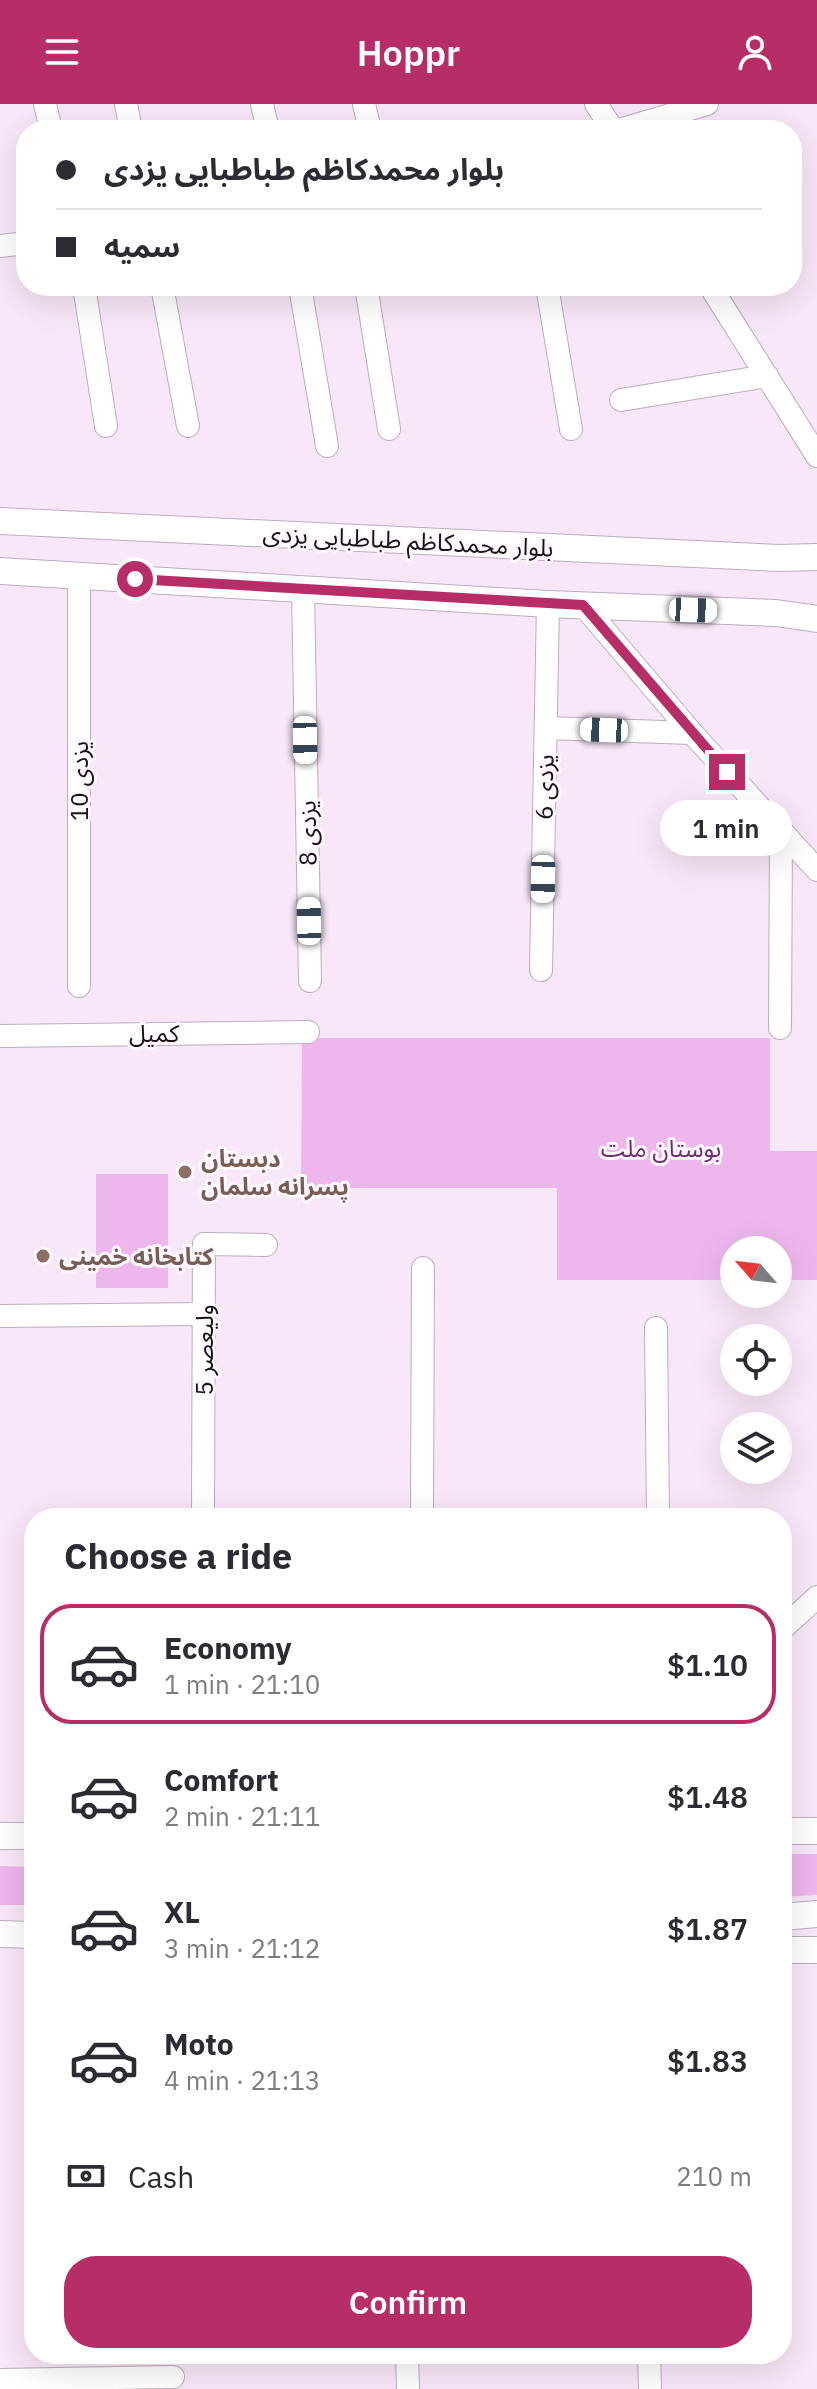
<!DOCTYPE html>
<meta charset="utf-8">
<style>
body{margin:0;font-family:"IBM Plex Sans","Noto Sans Arabic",sans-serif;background:#f2f2f3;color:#2b2b33;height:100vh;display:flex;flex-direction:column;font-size:30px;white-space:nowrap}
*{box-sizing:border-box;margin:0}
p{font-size:26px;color:#7c7c81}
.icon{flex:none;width:44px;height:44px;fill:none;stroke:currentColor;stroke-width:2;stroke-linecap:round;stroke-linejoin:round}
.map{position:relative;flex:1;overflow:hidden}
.drawer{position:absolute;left:24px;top:1404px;width:768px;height:856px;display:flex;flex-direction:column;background:#fff;border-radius:32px;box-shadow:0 8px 32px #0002}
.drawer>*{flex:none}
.banner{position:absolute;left:16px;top:16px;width:786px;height:176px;border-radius:32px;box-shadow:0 8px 32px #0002;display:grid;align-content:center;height:176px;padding:0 40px;background:#fff}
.needle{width:52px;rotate:298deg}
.buttons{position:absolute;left:720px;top:1132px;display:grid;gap:16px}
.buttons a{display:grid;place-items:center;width:72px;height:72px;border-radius:50%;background:#fff;box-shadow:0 8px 32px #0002;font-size:40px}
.end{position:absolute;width:36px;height:36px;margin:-18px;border:10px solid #b72d67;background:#fff;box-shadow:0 0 0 4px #fff}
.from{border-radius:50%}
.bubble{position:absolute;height:56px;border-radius:28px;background:#fff;box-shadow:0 8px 32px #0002;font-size:26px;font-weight:600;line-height:56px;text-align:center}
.car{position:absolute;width:24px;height:48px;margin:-24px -12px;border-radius:10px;box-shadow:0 0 6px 2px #0007;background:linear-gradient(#fff 24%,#345 0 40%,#fff 0 76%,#345 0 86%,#fff 0)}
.banner b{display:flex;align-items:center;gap:28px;height:76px;font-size:30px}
.banner b+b{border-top:2px solid #e1e1e2}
.banner i{width:20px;height:20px;background:#2b2b33}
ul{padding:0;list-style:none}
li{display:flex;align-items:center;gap:24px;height:120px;margin:0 16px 12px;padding:0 24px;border:4px solid transparent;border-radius:32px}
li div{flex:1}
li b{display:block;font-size:30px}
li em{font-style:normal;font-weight:600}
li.active{border-color:#b72d67}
li>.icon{width:72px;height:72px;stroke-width:1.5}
h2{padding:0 40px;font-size:36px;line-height:96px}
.pay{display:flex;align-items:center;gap:20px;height:88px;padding:0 40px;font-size:30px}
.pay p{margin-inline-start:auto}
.action{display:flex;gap:16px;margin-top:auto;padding:16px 40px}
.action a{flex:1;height:92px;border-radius:32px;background:#b72d67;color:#fff;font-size:32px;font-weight:600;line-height:92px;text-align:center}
header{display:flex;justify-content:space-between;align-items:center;height:104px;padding:0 40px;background:#b72d67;color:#fff;font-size:36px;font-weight:600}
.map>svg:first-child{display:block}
.green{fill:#edb7ed}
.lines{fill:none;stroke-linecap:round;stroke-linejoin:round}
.minor-casing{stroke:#bcacbc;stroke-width:24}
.major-casing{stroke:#bcacbc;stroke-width:28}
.minor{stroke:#fff;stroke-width:22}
.major{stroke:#fff;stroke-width:26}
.route{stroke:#b72d67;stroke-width:10}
.education-dot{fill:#8d6e63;stroke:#fff8ff;stroke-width:3}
.labels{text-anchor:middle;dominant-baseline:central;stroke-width:6;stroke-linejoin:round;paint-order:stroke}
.street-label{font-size:24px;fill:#181218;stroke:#fff8ff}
.park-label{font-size:24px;fill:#722c75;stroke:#fff8ff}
.education-label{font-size:24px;font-weight:bold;fill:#785e54;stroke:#fff8ff;text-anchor:start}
</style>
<header><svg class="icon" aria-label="menu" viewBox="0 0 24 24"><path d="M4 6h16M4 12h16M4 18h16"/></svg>Hoppr<svg class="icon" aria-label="person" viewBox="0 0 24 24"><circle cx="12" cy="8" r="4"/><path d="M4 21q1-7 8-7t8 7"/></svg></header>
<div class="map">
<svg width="817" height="2285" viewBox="0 0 817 2285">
<rect width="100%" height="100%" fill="#f8e7f8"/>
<g class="green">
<polygon points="302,934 770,934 770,1047 817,1047 817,1176 778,1176 778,1146 734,1146 734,1176 557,1176 557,1084 301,1084"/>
<rect x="96" y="1070" width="72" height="114"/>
<polygon points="782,1750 817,1750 817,1791 782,1793"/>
<polygon points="0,1762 34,1763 34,1801 0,1801"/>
</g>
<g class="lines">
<g class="minor-casing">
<g id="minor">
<polyline points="45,0 51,26"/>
<polyline points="126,0 131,26"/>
<polyline points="262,0 268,26"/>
<polyline points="364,0 370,26"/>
<polyline points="596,0 613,26"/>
<polyline points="619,26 707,0"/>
<polyline points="0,142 26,139"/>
<polyline points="84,182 106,322"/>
<polyline points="162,182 188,322"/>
<polyline points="300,182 327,342"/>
<polyline points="366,182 389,325"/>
<polyline points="547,182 571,325"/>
<polyline points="710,182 817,352"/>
<polyline points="621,296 767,272"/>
<polyline points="79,472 79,882"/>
<polyline points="303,485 310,877"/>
<polyline points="583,501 692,629 817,766"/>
<polyline points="546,624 692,629"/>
<polyline points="541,866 548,500"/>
<polyline points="780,924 781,727"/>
<polyline points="0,932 308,928"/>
<polyline points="0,1212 204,1210"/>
<polyline points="656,1224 658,1414"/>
<polyline points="203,1414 204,1140 266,1141"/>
<polyline points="422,1414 423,1164"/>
<polyline points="782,1525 817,1493"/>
<polyline points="407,2250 408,2285"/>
<polyline points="649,2250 650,2285"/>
<polyline points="0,2276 173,2273"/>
</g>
</g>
<g class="major-casing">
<g id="major">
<polyline points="0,417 779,454 817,453"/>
<polyline points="0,467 548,500 776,509 817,515"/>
<polyline points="782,1727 817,1727"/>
<polyline points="0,1732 34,1732"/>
<polyline points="782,1813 817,1810"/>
<polyline points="0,1830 34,1831"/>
<polyline points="782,1846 817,1846"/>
</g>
</g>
<use href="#minor" class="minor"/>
<use href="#major" class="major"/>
</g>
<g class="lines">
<polyline class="route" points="135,475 583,501 727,668"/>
</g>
<g class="education-dot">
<circle cx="185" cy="1068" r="8"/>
<circle cx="43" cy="1152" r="8"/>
</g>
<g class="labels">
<g class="street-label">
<text transform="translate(408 436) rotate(3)">بلوار محمدکاظم طباطبایی یزدی</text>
<text transform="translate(79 677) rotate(-90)">یزدی 10</text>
<text transform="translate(544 683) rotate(-89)">یزدی 6</text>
<text transform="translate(307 729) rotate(-91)">یزدی 8</text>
<text x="154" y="929">کمیل</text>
<text transform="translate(204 1246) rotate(-90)">ولیعصر 5</text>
</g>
<g class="park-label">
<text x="661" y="1044">بوستان ملت</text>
</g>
<g class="education-label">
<text x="201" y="1054">دبستان<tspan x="201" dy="28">پسرانه سلمان</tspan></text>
<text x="59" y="1152">کتابخانه خمینی</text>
</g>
</g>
</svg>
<div class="buttons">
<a><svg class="needle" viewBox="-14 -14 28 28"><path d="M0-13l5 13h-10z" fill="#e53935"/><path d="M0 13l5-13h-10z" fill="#7c7c81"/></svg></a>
<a><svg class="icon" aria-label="locate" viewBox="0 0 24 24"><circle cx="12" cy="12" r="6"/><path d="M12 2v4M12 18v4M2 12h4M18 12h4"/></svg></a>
<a><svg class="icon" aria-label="layers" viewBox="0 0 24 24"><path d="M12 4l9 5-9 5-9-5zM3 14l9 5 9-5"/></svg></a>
</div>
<i class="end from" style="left:135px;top:475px"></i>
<i class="end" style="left:727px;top:668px"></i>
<div class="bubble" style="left:660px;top:696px;width:132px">1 min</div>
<i class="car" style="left:693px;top:506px;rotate:92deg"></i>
<i class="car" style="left:604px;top:626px;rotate:272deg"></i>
<i class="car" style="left:305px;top:636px;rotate:179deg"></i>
<i class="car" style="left:543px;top:775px;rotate:181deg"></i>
<i class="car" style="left:309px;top:817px;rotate:359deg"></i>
<div class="banner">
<b><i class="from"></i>بلوار محمدکاظم طباطبایی یزدی</b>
<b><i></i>سمیه</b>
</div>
<section class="drawer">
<h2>Choose a ride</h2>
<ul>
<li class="active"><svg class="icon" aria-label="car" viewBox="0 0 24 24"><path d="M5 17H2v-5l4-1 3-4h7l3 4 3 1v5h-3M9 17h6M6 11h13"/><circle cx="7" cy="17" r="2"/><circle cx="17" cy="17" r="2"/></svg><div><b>Economy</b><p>1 min · 21:10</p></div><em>$1.10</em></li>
<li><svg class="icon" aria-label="car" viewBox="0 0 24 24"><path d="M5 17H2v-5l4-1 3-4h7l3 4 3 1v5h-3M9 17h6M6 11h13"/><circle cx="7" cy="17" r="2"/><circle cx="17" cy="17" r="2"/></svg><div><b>Comfort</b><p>2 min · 21:11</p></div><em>$1.48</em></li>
<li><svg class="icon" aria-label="car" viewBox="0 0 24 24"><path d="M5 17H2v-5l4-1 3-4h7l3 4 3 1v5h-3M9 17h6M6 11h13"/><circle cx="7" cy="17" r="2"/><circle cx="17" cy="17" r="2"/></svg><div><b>XL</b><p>3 min · 21:12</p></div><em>$1.87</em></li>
<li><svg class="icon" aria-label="car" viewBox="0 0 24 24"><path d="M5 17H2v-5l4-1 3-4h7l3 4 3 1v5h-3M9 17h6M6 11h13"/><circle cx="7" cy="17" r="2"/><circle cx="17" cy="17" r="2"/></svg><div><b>Moto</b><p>4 min · 21:13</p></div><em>$1.83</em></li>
</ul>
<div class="pay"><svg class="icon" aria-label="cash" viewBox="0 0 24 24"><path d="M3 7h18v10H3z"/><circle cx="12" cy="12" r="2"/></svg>Cash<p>210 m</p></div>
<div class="action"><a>Confirm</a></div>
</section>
</div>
